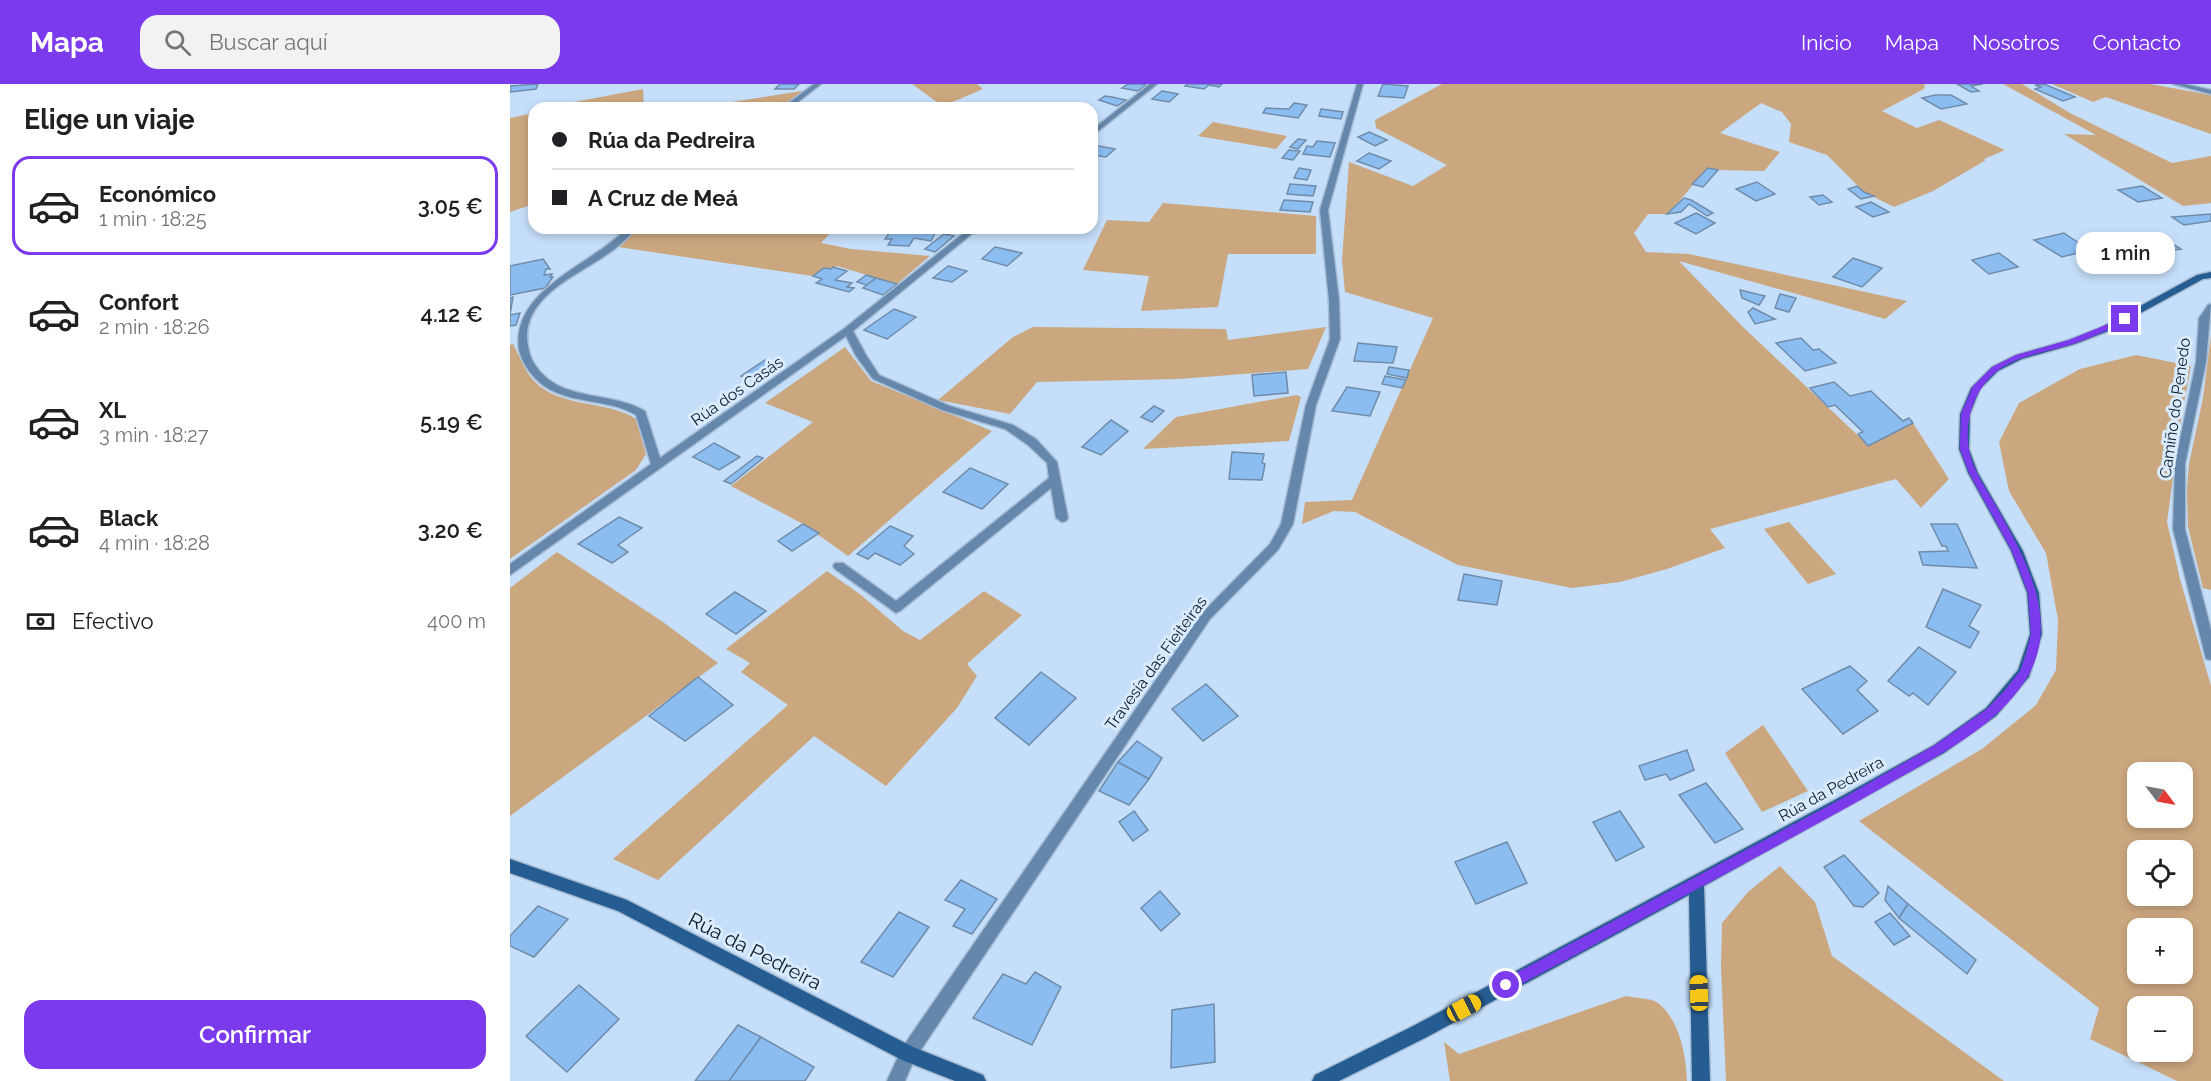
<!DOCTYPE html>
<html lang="es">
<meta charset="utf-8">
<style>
body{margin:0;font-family:Raleway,sans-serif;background:#f2f2f2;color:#202124;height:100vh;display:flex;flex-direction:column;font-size:22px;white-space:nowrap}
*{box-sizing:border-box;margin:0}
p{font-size:20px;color:#757577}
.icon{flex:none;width:33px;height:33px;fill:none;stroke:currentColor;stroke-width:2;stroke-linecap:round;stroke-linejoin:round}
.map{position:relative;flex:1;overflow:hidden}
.sheet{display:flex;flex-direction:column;background:#fff;width:510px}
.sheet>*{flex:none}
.hud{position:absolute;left:18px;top:18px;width:570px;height:132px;border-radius:18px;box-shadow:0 3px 9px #0003;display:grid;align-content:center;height:132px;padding:0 24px;background:#fff}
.needle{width:39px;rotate:122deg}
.tools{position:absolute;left:1617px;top:678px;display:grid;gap:12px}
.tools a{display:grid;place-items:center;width:66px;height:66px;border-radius:12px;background:#fff;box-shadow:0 3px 9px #0003;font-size:30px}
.end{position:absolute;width:27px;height:27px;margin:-14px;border:8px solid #7c3aed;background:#fff;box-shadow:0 0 0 3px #fff}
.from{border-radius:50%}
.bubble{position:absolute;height:42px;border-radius:18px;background:#fff;box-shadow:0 3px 9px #0003;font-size:20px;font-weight:600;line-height:42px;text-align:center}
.car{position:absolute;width:18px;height:36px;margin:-18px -9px;border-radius:8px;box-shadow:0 0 4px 2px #0007;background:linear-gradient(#f5c518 24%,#345 0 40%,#f5c518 0 76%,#345 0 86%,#f5c518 0)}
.hud b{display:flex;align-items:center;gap:21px;height:57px;font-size:22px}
.hud b+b{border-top:2px solid #e0e0e0}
.hud i{width:15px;height:15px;background:#202124}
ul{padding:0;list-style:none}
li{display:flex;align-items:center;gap:18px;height:99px;margin:0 12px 9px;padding:0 12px;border:3px solid transparent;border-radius:18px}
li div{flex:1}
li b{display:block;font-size:22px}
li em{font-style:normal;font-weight:600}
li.on{border-color:#7c3aed}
li>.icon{width:54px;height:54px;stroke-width:1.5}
h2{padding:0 24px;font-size:27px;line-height:72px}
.pay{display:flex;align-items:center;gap:15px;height:66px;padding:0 24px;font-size:22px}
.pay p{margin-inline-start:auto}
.primary-button{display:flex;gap:12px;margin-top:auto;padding:12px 24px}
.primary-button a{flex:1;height:69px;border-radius:18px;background:#7c3aed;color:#fff;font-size:24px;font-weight:600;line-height:69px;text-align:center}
header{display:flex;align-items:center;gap:36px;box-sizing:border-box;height:84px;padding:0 30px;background:#7c3aed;color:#fff}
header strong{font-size:28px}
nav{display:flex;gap:33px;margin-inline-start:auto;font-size:21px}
.search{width:420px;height:54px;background:#f2f2f2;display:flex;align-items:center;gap:15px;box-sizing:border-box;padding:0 21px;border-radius:18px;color:#757577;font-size:22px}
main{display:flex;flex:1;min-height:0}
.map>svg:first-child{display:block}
.green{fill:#cba77f;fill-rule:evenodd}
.building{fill:#8bbdf1;stroke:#6f8cab;stroke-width:1.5}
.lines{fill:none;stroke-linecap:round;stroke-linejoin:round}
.street-casing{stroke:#a5bbd3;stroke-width:3}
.secondary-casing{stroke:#a5bbd3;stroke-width:3}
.street{fill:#6487ab;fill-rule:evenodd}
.secondary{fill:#255c91;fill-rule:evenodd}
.route{fill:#7c3aed}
.labels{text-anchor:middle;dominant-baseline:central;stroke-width:6;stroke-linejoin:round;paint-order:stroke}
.street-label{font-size:16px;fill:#111c28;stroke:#d8ebff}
.near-street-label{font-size:20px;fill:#111c28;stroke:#d8ebff}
</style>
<header>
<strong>Mapa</strong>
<div class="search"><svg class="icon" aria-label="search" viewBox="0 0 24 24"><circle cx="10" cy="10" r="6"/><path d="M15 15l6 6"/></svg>Buscar aquí</div>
<nav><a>Inicio</a><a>Mapa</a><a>Nosotros</a><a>Contacto</a></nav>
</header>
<main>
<section class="sheet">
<h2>Elige un viaje</h2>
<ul>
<li class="on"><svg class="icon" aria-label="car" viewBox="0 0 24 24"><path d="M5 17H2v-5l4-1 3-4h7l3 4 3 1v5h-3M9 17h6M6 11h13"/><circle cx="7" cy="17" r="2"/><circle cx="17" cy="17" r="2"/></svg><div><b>Económico</b><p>1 min · 18:25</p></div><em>3.05 €</em></li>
<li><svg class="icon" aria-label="car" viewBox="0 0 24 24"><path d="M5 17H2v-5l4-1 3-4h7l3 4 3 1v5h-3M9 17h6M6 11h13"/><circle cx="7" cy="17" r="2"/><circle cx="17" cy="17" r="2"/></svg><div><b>Confort</b><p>2 min · 18:26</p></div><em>4.12 €</em></li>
<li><svg class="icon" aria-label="car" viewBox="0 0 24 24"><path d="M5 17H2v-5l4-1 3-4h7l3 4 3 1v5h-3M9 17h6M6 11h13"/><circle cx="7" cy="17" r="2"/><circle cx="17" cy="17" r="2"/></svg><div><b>XL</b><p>3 min · 18:27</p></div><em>5.19 €</em></li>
<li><svg class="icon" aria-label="car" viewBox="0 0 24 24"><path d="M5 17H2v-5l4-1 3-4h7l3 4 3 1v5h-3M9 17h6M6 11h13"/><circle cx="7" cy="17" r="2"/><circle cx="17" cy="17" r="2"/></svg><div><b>Black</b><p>4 min · 18:28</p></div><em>3.20 €</em></li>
</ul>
<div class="pay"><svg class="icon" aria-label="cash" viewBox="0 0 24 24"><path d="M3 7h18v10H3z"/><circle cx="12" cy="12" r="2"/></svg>Efectivo<p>400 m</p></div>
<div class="primary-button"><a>Confirmar</a></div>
</section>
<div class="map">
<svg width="1701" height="997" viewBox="0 0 1701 997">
<rect width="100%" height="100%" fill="#c5def9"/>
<g class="green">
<polygon points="402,0 467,0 473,5 438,20 446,24 410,24 431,21"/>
<path d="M932,0H1415L1414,5L1372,27L1407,44L1429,36L1495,66L1474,75L1476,76L1423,107L1384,123L1354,108L1317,71L1279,58L1281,40L1272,28L1251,19L1210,49L1270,68L1254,87L1208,86L1197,84C1183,99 1172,116 1157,130H1138L1124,149L1136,168L1179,170L1397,217L1375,235L1169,177L1233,243L1358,361L1403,339L1439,395L1411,424L1386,395L1200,445L1215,464L1157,485L1110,498L1062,504L948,481L845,428L824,427L792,440L795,418L842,416L923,234L835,208L832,176L839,78L903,102L937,81L866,44L865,36Z"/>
<polygon points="1493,0 1512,0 1560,29 1662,79 1701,72 1701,119 1673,122 1554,50 1586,51"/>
<polygon points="1542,0 1640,0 1701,11 1701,50 1596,13 1583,18"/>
<polygon points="133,5 134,24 32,24"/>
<polygon points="298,6 271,24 203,24 202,21"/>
<polygon points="24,29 24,120 0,128 0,34"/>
<polygon points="703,38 777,52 766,65 688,52"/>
<polygon points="653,119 806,132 806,170 718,170 708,223 631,227 639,192 573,186 597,136 639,138"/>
<polygon points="128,144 454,144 448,149 322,147 311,159 341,165 420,172 387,200 327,182 321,185 314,184 303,192 108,163"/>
<polygon points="523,243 716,245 718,256 816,243 798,285 669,295 527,298 500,330 428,316 503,253"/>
<polygon points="1701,251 1701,506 1693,504 1678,443 1677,405 1679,380 1693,314"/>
<path d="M3,260C9,271 15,287 23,296C50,325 95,315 126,335L136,370L126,386L0,475V261Z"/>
<polygon points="335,263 361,297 482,347 338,472 293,440 221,402 303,338 255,319"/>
<path d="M1626,271L1681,282L1671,335L1657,438L1670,495L1701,602V997H1667L1580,955L1589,924L1349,737L1472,665L1526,621L1546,586L1548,536L1536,469L1499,407L1489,358L1509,319L1570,285ZM1628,688H1672V734H1628ZM1672,766V812H1628V766ZM1628,844H1672V890H1628ZM1628,922H1672V968H1628Z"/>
<polygon points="787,311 791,313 779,357 633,365 666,333"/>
<polygon points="1279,438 1326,490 1298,500 1254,445"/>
<polygon points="47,468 153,538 208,579 0,732 0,504"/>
<polygon points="317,487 351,511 393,547 410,556 474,507 512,531 457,580 467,592 447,624 376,702 304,652 148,796 103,775 278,621 231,588 240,579 216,565"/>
<polygon points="1253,641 1298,707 1252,728 1215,669"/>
<polygon points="1270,782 1305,818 1322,872 1494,997 1216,997 1211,883 1212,839 1238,808"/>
<path d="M1116,912C1125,914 1141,914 1148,919C1170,936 1176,972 1177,997H940L934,958L949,970Z"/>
</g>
<g class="building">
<polygon points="28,0 26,5 0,8 0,2"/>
<polygon points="270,0 289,0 284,5 265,5"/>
<polygon points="618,0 630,0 636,1 628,7 612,4"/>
<polygon points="677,0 712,0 709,3 699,1 694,5 675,2"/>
<polygon points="873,0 898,2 894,14 868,12"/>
<polygon points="1447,0 1473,0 1461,2 1469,7 1461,8"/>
<polygon points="1534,0 1565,13 1553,17 1525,5 1531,3 1525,1"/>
<polygon points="652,7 668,10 659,18 642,15"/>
<polygon points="1425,11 1441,11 1457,20 1431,25 1412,14"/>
<polygon points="595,12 602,13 616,16 607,22 589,16"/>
<polygon points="784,19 797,21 788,34 753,29 756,24 779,25"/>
<polygon points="811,25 833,28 831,35 809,32"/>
<polygon points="859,48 877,56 865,62 848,53"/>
<polygon points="788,55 796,56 788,65 780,63"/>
<polygon points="807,57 825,59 820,73 793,70 797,62 803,63"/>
<polygon points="583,61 605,65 596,73 582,71"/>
<polygon points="779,66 790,67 783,76 772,74"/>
<polygon points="859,69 881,77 869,85 847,77"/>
<polygon points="789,84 801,86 797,96 784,94"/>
<polygon points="1198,84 1208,86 1193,103 1182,100"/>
<polygon points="1247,98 1265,110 1246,117 1226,105"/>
<polygon points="780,100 806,102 803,112 777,110"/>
<polygon points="1347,102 1354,108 1364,112 1351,115 1338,105"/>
<polygon points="1632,102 1652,114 1628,118 1608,106"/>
<polygon points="1313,111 1322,118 1309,121 1300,113"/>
<polygon points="1174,114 1181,116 1203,129 1197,132 1179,120 1171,128 1157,130"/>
<polygon points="774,116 803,118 800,128 770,126"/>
<polygon points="1361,118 1379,128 1363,133 1346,123"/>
<polygon points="1186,129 1205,139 1186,150 1165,139"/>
<polygon points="1701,130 1701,137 1674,141 1662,133"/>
<polygon points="380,148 425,149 421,157 404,154 399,162 378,161 382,155 375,155"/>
<polygon points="1554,149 1579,166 1552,173 1524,156"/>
<polygon points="434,150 444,152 425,168 415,165"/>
<polygon points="1649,152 1671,165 1636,171 1616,158"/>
<polygon points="485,163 512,169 497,182 472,175"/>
<polygon points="1489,169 1508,183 1479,190 1462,176"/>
<polygon points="1343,174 1372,184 1352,203 1323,193"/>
<polygon points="33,175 40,185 36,185 34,191 42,190 40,193 43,193 35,204 0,211 0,182"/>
<polygon points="438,182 457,187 442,198 423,194"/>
<polygon points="323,183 337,187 325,196 342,199 337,203 344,204 339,208 306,199 312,195 303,192 314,184 321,185"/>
<polygon points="356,191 366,194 357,201 347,198"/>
<polygon points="366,194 387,200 373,211 353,204"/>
<polygon points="1230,206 1255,212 1249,221 1232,214"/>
<polygon points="1270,210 1286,214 1279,228 1265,224"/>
<polygon points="3,213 0,231 10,229 6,241 0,242 0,214"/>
<polygon points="1243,224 1265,235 1245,240 1238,228"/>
<polygon points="384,225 406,233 377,255 354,246"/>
<polygon points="1291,254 1303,266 1309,265 1326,279 1295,287 1266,259"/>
<polygon points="848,259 887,263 883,279 844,277"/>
<polygon points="255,276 272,283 249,299 231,292"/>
<polygon points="879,283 899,286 897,294 877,290"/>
<polygon points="776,288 778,309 744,312 742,291"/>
<polygon points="875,292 896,296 892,304 872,300"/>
<polygon points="1324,298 1340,312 1361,307 1393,337 1399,334 1403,339 1358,362 1348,350 1353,348 1325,321 1318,323 1300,304"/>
<polygon points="837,303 870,308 860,332 822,327"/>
<polygon points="644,322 654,327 642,338 631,333"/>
<polygon points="601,336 618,347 591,371 572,363"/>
<polygon points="204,359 230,373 209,386 183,373"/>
<polygon points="722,368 754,370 752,379 755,380 752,396 719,395"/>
<polygon points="247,372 253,374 221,400 214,397"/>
<polygon points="460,384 498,400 472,425 433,408"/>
<polygon points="109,433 132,444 108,461 118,468 102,479 68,460"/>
<polygon points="293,440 309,449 282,467 268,457"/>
<polygon points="1421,440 1447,440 1467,484 1413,481 1409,468 1438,467 1436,462 1432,462"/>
<polygon points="380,442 403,452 394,462 404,470 390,481 365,469 358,475 347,470"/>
<polygon points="954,490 992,497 987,521 948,516"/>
<polygon points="1433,505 1471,521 1459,542 1469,548 1460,564 1416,543"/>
<polygon points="225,508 256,527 226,550 196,530"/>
<polygon points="1409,563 1446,588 1418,621 1403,609 1399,612 1378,597"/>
<polygon points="1340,582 1357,597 1347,606 1368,627 1333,650 1292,605"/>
<polygon points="531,588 566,614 519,661 485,634"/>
<polygon points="188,593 223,621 175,657 139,632"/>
<polygon points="696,600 728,632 693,657 662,625"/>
<polygon points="627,657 652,674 639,695 608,678"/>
<polygon points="1177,666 1184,686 1160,696 1156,690 1135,696 1129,682"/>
<polygon points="608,678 639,695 619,721 589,707"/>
<polygon points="1196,699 1233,745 1205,759 1169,711"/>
<polygon points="624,727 638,746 623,757 609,738"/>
<polygon points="1110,727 1134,763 1106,777 1083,738"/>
<polygon points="997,758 1017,799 966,820 945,778"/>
<polygon points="1334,771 1369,809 1353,823 1344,822 1314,783"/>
<polygon points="451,796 487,815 462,850 443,842 455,825 435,816"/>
<polygon points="1378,802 1398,820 1389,834 1375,816"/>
<polygon points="650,807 670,830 651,847 631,824"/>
<polygon points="1398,820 1466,876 1457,890 1389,834"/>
<polygon points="28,822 58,835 24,873 0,862 0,852"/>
<polygon points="389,828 419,843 383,893 351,878"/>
<polygon points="1380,829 1400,852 1384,861 1365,838"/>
<polygon points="525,888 551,903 522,961 463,934 493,890 516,900"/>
<polygon points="69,901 109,935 57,988 16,952"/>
<polygon points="704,920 705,978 661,984 662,926"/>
<polygon points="228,941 251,953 219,997 185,997"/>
<polygon points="251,953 304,983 295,997 219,997"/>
</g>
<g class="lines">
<g class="street-casing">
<g id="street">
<polygon points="304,0 311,0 280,24 272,24"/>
<polygon points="640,0 647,0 582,52 582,46"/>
<polygon points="847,0 853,0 818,126 829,216 830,255 806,321 783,440 768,466 700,535 404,976 395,997 377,997 392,964 692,529 760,460 771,440 796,321 820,255 819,216 810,126"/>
<polygon points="1663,0 1675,0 1701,6 1701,10"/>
<path d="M117,144H126C117,155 107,164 96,171C63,194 6,216 19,267C22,281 34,294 47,301C75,315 107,311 135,327L150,374L335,244L460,144H469L343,247L356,271L369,291L440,322L503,341L526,355L547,378L558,434L556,437L552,438L546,434L541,404L390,527L386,529L325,485L323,482L325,479H333L386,517L539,394L537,379L518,361L495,345L432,326L363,295L346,272L336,252L0,491V480L141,380L126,331C99,315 66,320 39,305C25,297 13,282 9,266C0,205 84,180 117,144Z"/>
<polygon points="1701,220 1696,278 1675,380 1675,445 1701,546 1701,576 1696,575 1695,571 1663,445 1665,380 1686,278 1689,234 1698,221"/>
</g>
</g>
<g class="secondary-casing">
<g id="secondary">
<polygon points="1701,188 1701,194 1693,195 1596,248 1565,260 1512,275 1488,287 1470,305 1460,330 1459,365 1468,389 1513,467 1529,509 1532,550 1519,593 1486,632 1434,669 1194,802 1200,997 1182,997 1179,811 917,953 829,997 802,997 805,991 905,941 1332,712 1424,661 1476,624 1508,586 1520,550 1517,509 1501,467 1458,389 1449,365 1450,330 1461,304 1482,283 1506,271 1559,256 1590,244 1687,191"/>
<polygon points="0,775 117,816 403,963 473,991 476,997 445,997 392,976 108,827 0,789"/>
</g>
</g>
<use href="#street" class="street"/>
<use href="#secondary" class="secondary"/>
</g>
<path class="route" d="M1615,233L1619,235L1618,237C1599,245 1581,254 1563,260C1538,268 1507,271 1486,288C1464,306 1454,337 1459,366C1462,383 1473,400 1482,415C1511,467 1552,533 1518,592C1490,640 1433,669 1387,695C1346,719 1305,741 1263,764C1176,811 1088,859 1000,906L996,908L991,906L989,901L991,897L1333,714L1425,661L1477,625L1495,606L1510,587L1516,570L1521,550L1518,509L1502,467L1459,389L1450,365L1451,330L1463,302L1482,283L1506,271L1559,256Z"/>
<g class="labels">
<g class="street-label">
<text transform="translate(227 307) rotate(-35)">Rúa dos Casás</text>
<text transform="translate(1665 324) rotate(-82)">Camiño do Penedo</text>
<text transform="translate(646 579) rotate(-54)">Travesía das Fieiteiras</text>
<text transform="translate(1321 705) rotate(-29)">Rúa da Pedreira</text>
</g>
<g class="near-street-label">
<text transform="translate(245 867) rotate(27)">Rúa da Pedreira</text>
</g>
</g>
</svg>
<div class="tools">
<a><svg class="needle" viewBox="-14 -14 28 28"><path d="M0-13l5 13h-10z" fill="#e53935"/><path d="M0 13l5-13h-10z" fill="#757577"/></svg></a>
<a><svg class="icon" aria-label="locate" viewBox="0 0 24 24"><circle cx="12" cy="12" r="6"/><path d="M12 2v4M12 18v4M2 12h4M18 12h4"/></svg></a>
<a>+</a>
<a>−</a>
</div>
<i class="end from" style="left:996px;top:901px"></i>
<i class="end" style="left:1615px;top:235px"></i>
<div class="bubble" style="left:1566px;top:148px;width:99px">1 min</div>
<i class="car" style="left:1189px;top:909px;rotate:358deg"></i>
<i class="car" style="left:954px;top:924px;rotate:62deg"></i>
<div class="hud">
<b><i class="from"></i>Rúa da Pedreira</b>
<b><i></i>A Cruz de Meá</b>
</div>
</div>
</main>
